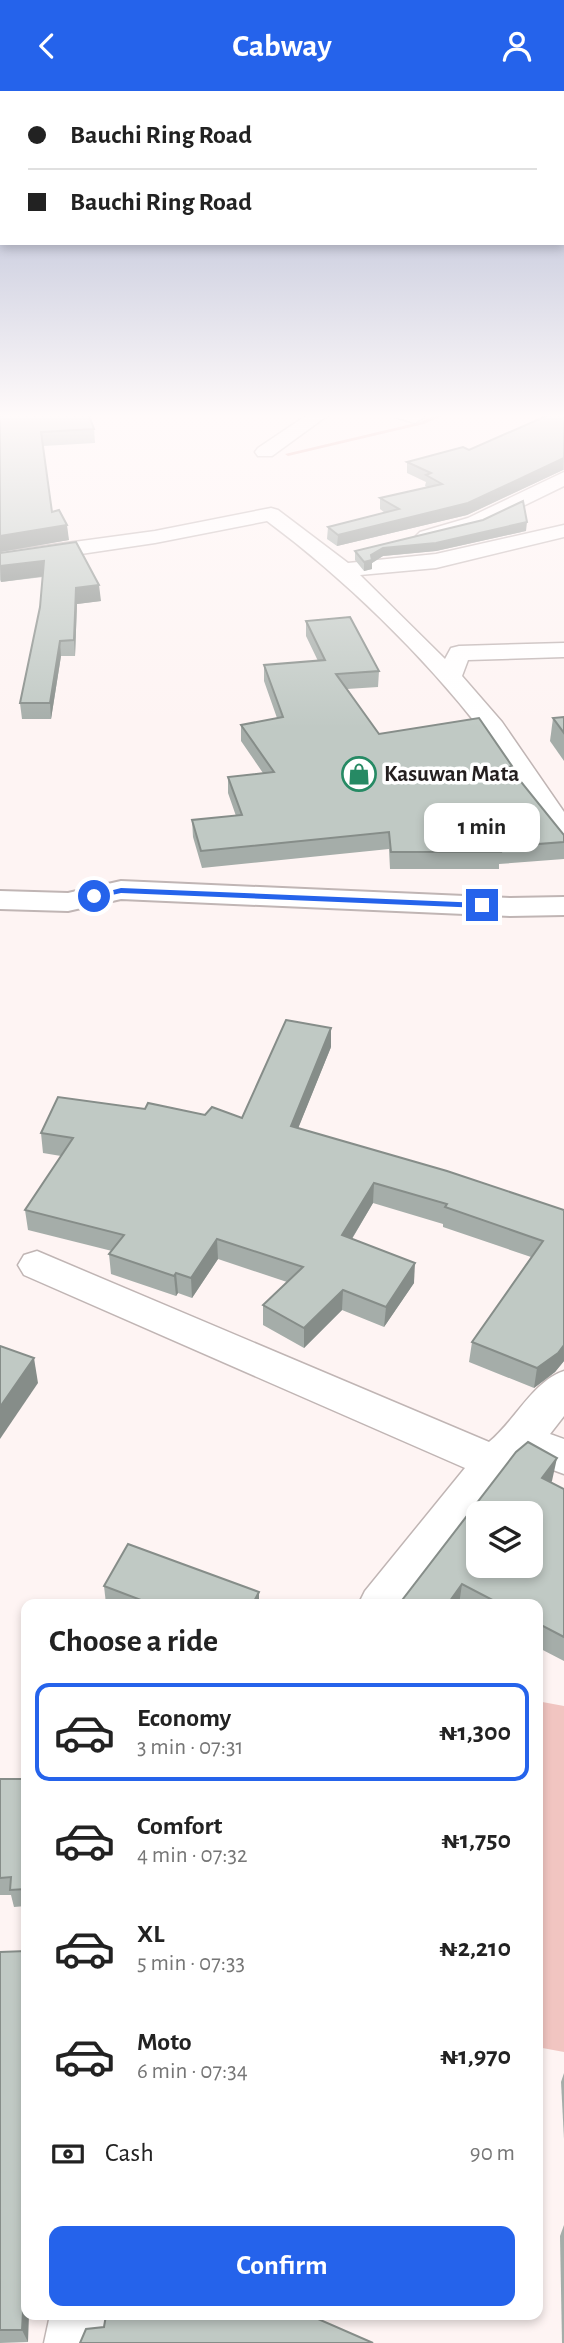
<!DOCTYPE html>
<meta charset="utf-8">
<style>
body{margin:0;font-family:"Alegreya Sans",sans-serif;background:#f2f2f2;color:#222;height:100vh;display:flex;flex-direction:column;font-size:26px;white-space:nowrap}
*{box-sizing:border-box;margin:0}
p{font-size:23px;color:#767676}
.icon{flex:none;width:38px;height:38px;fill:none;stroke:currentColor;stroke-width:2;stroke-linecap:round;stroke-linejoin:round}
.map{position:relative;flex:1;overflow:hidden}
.sheet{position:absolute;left:21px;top:1508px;width:522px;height:721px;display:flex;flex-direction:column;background:#fff;border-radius:14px;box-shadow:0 4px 10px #0003}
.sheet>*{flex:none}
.banner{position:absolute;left:0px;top:0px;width:565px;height:154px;box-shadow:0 4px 10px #0003;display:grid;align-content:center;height:154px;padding:0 28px;background:#fff}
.fabs{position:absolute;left:466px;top:1410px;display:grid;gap:14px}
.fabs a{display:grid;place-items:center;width:77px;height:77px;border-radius:14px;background:#fff;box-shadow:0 4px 10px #0003;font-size:35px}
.end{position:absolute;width:32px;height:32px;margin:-16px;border:9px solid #2563eb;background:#fff;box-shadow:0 0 0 4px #fff}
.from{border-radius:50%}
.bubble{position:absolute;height:49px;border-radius:14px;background:#fff;box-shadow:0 4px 10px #0003;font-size:23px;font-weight:700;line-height:49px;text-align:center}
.banner b{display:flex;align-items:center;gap:24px;height:66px;font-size:26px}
.banner b+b{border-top:2px solid #e0e0e0}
.banner i{width:18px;height:18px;background:#222}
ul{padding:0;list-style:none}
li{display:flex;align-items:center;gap:21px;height:98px;margin:0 14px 10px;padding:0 14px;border:4px solid transparent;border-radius:14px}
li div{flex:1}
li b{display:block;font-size:26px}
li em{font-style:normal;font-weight:700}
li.on{border-color:#2563eb}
li>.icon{width:63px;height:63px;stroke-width:1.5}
h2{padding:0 28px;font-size:32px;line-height:84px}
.pay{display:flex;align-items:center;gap:18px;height:77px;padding:0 28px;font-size:26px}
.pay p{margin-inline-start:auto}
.action{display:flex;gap:14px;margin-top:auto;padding:14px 28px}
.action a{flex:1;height:80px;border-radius:14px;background:#2563eb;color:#fff;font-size:28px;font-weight:700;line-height:80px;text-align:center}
header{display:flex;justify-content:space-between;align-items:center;height:91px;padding:0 28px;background:#2563eb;color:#fff;font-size:32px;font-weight:700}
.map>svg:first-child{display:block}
.green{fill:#f1c5c1}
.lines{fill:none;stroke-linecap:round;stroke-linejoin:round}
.stream{fill:#e3a5a1;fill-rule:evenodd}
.street-casing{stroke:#c0b5b4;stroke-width:3}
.primary-casing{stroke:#c0b5b4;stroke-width:4}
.street{fill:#fff;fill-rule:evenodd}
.primary{fill:#fff;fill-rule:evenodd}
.wall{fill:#a5ada9}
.shaded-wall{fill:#868d89}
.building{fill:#c0c9c4;stroke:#868d89;stroke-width:2;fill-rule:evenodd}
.route{fill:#2563eb}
.labels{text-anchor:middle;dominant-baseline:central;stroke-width:7;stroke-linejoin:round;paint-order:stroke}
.far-poi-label{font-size:23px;font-weight:bold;fill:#241f1f;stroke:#fff;text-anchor:start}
</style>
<header><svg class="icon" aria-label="back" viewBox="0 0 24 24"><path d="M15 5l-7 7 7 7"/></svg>Cabway<svg class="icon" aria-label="person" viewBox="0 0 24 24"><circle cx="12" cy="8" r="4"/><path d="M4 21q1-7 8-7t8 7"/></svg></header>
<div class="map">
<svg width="564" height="2252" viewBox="0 0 564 2252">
<rect width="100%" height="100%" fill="#fef4f3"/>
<polygon class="green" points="537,1610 564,1615 564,1961 537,1956"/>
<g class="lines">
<polygon class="stream" points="441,322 449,322 424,333 288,365 285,363 420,331"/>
<g class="street-casing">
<g id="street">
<polygon points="310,322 331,322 272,365 258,365 255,361 258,357"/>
<polygon points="393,322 421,322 424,326 415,332 395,326"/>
<polygon points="564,381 564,395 482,435 427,451 416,445 420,441 468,427"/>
<path d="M271,417L278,419L348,472L436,463L564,434V446L436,477L360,484L445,568L451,557L459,555L564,552V566L468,569L462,585L502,631L564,721V749L554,747C530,712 509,673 482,640C423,564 344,487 267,430L155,452L0,475V461L155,440Z"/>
<path d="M37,1160L489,1351C515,1330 533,1290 564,1280V1325L550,1343L564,1348V1383L526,1369L509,1383L408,1514H358L365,1500L465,1377L24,1184L18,1174L24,1164Z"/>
<polygon points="50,2224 112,2224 106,2252 44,2252"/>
</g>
</g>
<g class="primary-casing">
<polygon id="primary" points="121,790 510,807 564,806 564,824 510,825 121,808 68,820 0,818 0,800 68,802"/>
</g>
<use href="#street" class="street"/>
<use href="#primary" class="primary"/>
</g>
<g class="wall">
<polygon points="0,322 94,338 95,352 43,355 52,421 69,449 0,461"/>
<polygon points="564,322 564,379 563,379 467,424 337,455 327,448 328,436 385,422 380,418 380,407 427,396 425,395 426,391 407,382 407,371 469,359"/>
<polygon points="526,440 436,460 383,465 372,472 372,478 364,480 355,469 355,460"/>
<polygon points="0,462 101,510 77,513 75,565 61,565 51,628 22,628 20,612 40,516 43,486 1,491 0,489"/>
<polygon points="306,530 379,580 378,596 347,598 379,643 512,675 512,680 564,744 564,768 499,773 499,778 390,778 389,758 202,777 193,746 192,729 236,725 228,702 228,686 263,682 241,650 241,634 277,627 264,590 264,574 318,570 306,545"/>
<polygon points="564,626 564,670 550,650 553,627"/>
<polygon points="331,956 298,1037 564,1119 564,1270 555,1281 534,1297 469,1271 472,1251 531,1166 443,1136 443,1133 373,1112 352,1148 414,1192 384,1236 342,1219 304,1257 263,1234 263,1214 287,1191 218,1168 192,1207 178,1202 176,1205 111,1183 109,1163 112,1160 28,1139 25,1119 61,1065 43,1062 41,1042 145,1018 242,1027"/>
<polygon points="552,1390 551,1391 564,1398 564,1570 537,1556 537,1514 403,1514 403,1508"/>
<polygon points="104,1495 259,1501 259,1514 107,1514 106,1513"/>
<polygon points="0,1688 26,1688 26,1815 14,1816 11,1804 0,1804"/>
<polygon points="0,1861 28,2251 0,2252"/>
<polygon points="564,1982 564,2048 561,1991"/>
<polygon points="564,2134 564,2252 562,2252 560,2145"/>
</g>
<g class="shaded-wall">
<polygon points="564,367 563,379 467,424 337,455 338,444"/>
<polygon points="527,431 526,440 436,460 383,465 372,472 372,478 364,480 364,471 371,464 383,457"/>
<polygon points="67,434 69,449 0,461 0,445"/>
<polygon points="44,470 46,485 1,491 0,475"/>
<polygon points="99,494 101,510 77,513 75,565 74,549 76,497"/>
<polygon points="60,550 61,565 51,628 50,612"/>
<polygon points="331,937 331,956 291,1055 291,1035"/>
<polygon points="374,1092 373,1112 342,1164 342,1144"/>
<polygon points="217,1148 218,1168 192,1207 191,1187"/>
<polygon points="415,1172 414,1192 384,1236 386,1216"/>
<polygon points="176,1182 178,1202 176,1205 174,1185"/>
<polygon points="343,1199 342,1219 304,1257 304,1237"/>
<polygon points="564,1254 564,1270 555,1281 534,1297 537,1277"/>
<polygon points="34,1267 38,1292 0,1348 0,1316"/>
<polygon points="557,1367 552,1390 538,1410 542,1387"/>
<polygon points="462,1493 459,1514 447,1514"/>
<polygon points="259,1501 259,1514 252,1514"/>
<polygon points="26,2166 26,2224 29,2224 28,2251 22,2239"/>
</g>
<g class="building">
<polygon points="0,322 88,322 94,338 41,341 52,421 59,419 67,434 0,445"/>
<polygon points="553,322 564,322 564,367 468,412 338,444 328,436 399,418 380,407 442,393 426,384 431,382 407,371 463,356 469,359"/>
<polygon points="523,410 527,431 436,452 383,457 371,464 372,469 364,471 355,460 483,429"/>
<polygon points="76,451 99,494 76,497 74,549 60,550 50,612 20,612 40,516 44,470 0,475 0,462"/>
<polygon points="350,526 379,580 336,583 379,643 479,627 512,675 509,676 564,744 564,751 500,756 501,761 391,761 389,741 201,760 192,729 242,724 228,686 274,681 241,634 283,626 264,574 325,569 306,530"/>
<polygon points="564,626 564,642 553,627"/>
<polygon points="286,929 331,937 291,1035 447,1080 564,1119 564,1254 558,1262 537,1277 472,1251 543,1150 445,1116 447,1113 374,1092 342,1144 415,1172 386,1216 343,1199 304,1237 263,1214 303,1176 217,1148 191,1187 176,1182 174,1185 109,1163 124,1144 25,1119 73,1047 41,1042 58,1006 145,1018 148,1012 205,1024 212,1016 242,1027"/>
<polygon points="0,1255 34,1267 0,1316"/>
<path d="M528,1351L557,1367L542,1387L564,1398V1546L537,1532V1514H502L462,1493L447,1514H413L403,1508L516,1361ZM478,1423H530V1475H478Z"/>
<polygon points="128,1453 259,1501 252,1514 154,1514 104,1495"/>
<polygon points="0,1688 26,1688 26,1798 10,1799 11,1786 0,1787"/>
<polygon points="26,1860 26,2166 22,2239 0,2239 0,1861"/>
<polygon points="106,2224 309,2224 373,2252 80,2252 86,2238 104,2236"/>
</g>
<linearGradient id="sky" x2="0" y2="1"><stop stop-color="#a6aecc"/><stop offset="0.51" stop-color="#fffafa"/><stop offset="1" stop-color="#fffafa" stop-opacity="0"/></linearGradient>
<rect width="564" height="637" fill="url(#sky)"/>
<polygon class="route" points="121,797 482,812 487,814 482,817 121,802 94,808 90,805"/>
<defs>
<g id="shop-ring" transform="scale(1.75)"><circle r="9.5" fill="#fff" stroke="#268a64" stroke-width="1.5"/><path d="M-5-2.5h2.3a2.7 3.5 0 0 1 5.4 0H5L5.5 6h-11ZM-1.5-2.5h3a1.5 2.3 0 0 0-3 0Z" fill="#268a64"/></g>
</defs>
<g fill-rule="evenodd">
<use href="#shop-ring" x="359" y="683"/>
</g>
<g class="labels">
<g class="far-poi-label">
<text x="384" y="683">Kasuwan Mata</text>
</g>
</g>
</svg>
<div class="fabs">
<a><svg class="icon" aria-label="layers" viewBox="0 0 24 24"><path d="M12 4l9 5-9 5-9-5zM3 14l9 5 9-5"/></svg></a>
</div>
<i class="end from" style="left:94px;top:805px"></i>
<i class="end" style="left:482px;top:814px"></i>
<div class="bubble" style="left:424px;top:712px;width:116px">1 min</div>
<div class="banner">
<b><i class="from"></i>Bauchi Ring Road</b>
<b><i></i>Bauchi Ring Road</b>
</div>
<section class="sheet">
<h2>Choose a ride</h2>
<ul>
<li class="on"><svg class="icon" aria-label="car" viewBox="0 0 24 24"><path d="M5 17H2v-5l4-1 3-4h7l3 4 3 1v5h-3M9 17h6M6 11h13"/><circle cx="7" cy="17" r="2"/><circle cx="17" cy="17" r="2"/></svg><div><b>Economy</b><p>3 min · 07:31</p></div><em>₦1,300</em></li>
<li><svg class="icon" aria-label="car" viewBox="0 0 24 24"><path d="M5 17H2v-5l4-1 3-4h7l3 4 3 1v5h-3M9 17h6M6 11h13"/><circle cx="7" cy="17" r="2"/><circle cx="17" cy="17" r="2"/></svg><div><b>Comfort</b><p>4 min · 07:32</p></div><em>₦1,750</em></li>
<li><svg class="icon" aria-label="car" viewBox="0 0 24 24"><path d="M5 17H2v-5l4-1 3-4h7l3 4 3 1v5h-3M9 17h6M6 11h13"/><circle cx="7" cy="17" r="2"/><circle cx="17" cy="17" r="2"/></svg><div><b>XL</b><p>5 min · 07:33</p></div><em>₦2,210</em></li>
<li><svg class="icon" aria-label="car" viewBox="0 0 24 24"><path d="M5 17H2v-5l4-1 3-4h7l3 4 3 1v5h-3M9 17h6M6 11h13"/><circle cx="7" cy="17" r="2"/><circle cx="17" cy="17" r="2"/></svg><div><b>Moto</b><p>6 min · 07:34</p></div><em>₦1,970</em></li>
</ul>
<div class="pay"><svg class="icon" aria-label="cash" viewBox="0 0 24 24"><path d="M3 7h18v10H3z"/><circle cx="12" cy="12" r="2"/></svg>Cash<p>90 m</p></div>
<div class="action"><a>Confirm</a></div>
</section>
</div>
